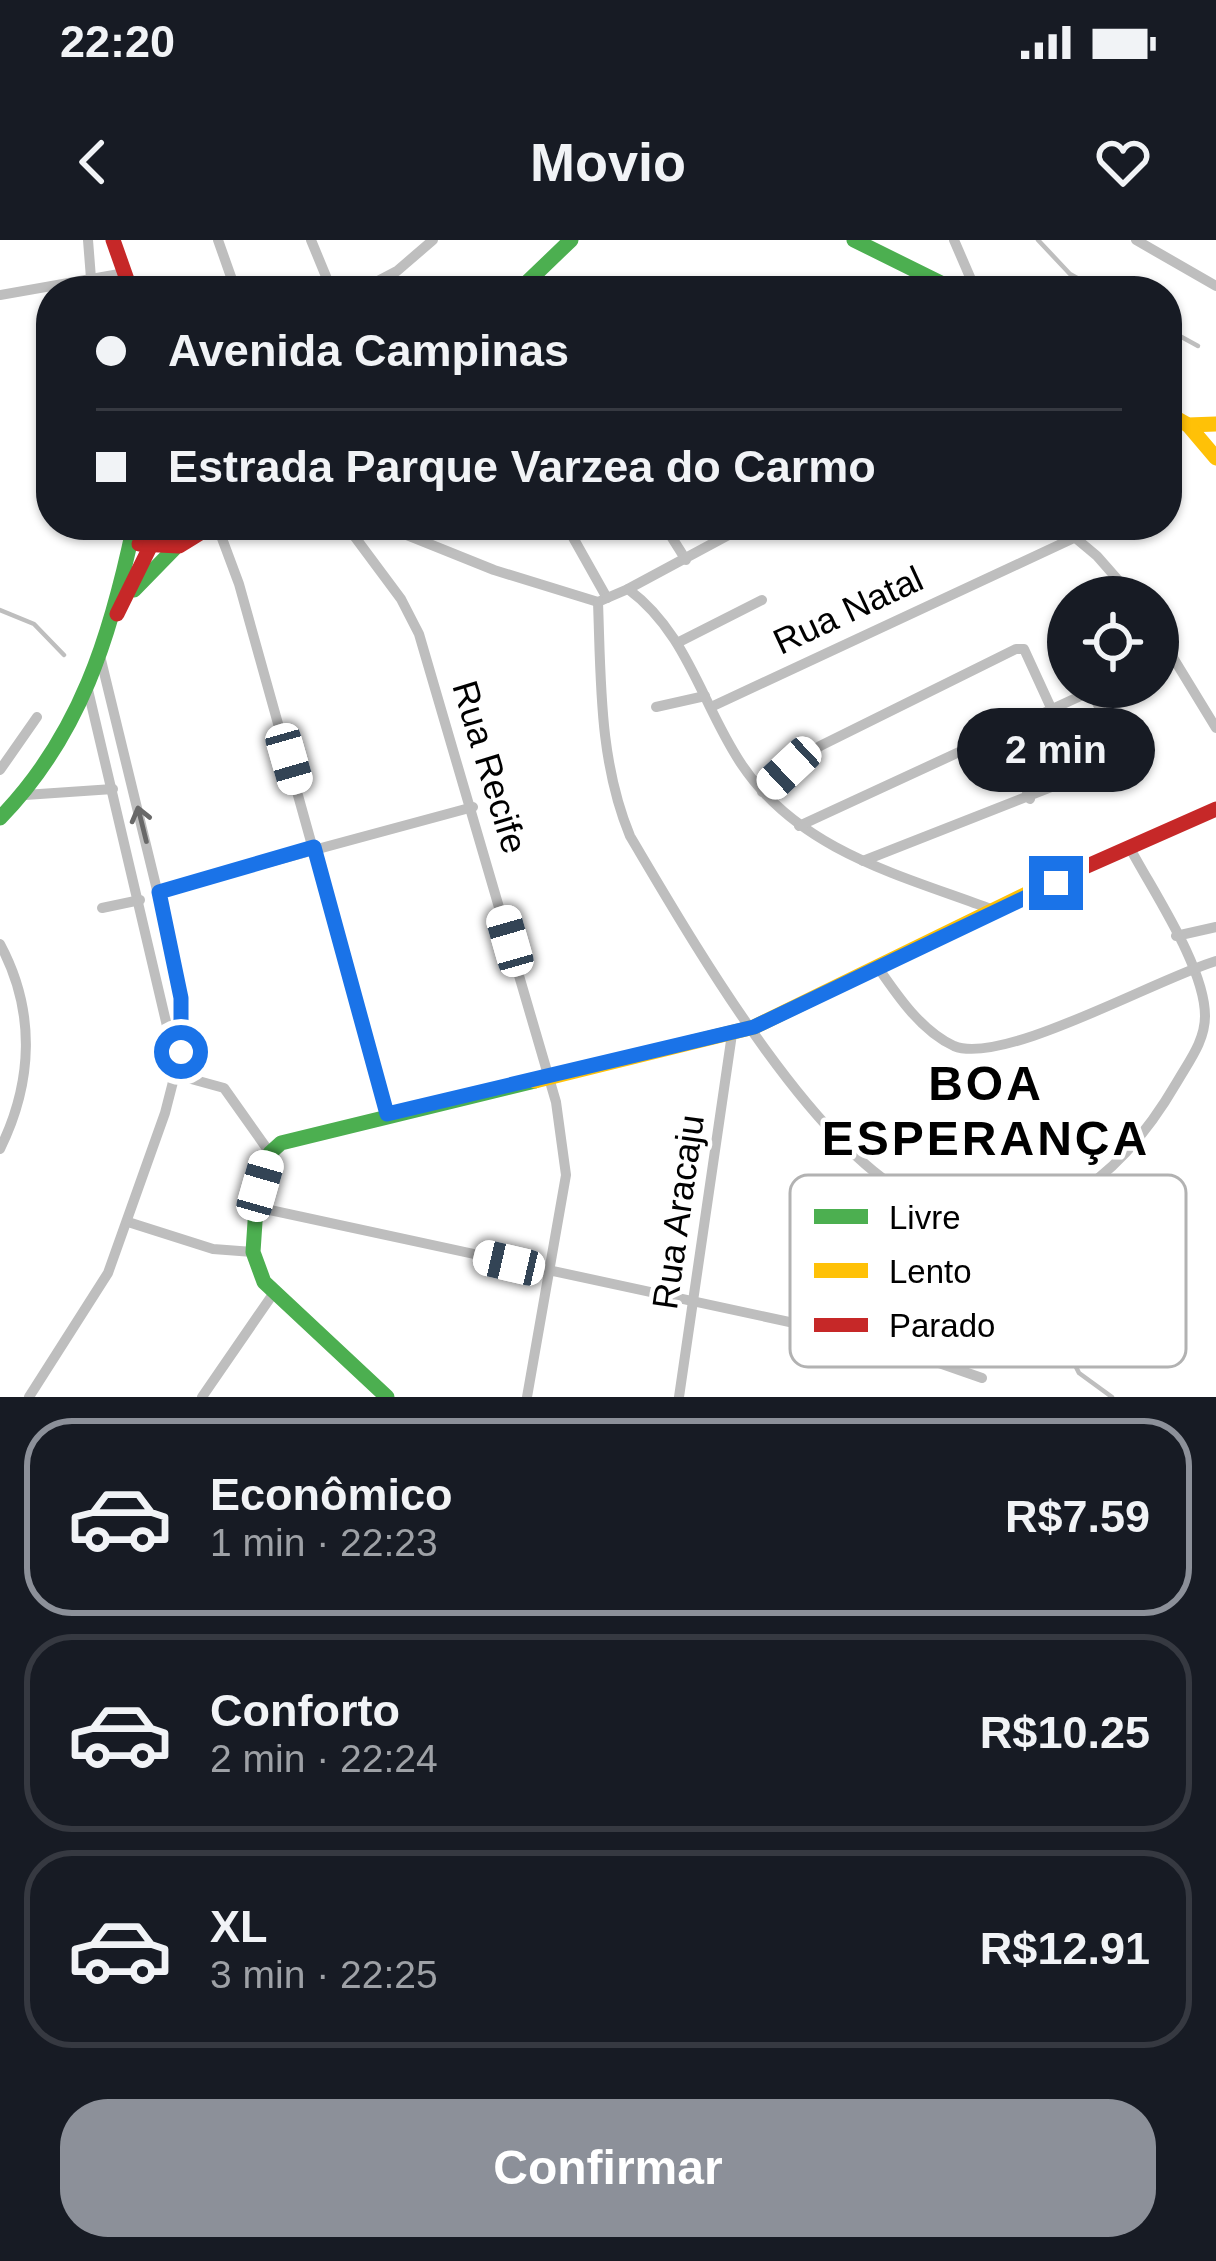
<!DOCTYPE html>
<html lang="pt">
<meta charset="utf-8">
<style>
body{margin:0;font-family:Helvetica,sans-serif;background:#242831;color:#f1f3f6;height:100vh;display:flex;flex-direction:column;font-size:45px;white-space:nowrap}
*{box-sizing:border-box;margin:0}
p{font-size:39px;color:#9ea1a6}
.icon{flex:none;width:66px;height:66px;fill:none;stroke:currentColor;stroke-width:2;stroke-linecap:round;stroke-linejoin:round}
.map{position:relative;height:1157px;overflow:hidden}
.drawer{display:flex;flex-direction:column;background:#171b24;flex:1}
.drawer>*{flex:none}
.banner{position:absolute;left:36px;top:36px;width:1146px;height:264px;border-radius:48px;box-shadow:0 3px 9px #0004;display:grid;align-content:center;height:264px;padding:0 60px;background:#171b24}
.buttons{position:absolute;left:1047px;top:336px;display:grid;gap:24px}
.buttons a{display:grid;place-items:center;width:132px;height:132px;border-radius:50%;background:#171b24;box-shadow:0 3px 9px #0004;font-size:60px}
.end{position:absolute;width:54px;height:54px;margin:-27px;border:15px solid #1a73e8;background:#fff;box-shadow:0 0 0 6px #fff}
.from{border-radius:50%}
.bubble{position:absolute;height:84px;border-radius:42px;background:#171b24;box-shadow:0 3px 9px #0004;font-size:39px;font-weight:600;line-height:84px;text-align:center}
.car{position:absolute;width:36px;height:72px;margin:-36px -18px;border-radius:15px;box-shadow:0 0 9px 3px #0007;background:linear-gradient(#fff 24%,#345 0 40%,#fff 0 76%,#345 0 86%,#fff 0)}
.banner b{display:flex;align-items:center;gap:42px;height:114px;font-size:45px}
.banner b+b{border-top:3px solid #363941}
.banner i{width:30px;height:30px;background:#f1f3f6}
ul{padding:21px 0 0;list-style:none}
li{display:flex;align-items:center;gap:36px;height:198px;margin:0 24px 18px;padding:0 36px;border:6px solid #363941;border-radius:48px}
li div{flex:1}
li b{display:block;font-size:45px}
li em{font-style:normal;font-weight:600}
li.active{border-color:#8c9099}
li>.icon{width:108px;height:108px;stroke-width:1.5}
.button{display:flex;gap:24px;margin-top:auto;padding:24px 60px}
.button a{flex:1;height:138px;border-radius:48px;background:#8c9099;color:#fff;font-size:48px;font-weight:600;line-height:138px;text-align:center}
.status{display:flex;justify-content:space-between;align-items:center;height:84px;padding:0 60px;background:#171b24;direction:ltr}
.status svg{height:33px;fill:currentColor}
header{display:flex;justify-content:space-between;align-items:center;height:156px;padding:0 60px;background:#171b24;font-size:54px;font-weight:600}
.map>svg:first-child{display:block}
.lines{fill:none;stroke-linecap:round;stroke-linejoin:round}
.stream{stroke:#bebebe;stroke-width:4.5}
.lane{stroke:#bebebe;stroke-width:4.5}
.street{stroke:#bebebe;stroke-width:10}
.fast{stroke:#4caf50;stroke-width:15}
.slow{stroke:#ffc107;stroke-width:15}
.jam{stroke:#c62828;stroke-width:15}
.oneway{stroke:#686868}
.route{stroke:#1a73e8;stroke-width:15}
.labels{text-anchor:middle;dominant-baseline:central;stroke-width:9;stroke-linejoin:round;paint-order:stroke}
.street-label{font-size:36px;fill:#000;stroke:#fff}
.district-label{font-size:48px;font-weight:bold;letter-spacing:3px;fill:#000;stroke:#fff}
.key{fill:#fff;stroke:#b2b2b2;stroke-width:3}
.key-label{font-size:33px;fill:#000}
</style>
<div class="status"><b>22:20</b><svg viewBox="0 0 49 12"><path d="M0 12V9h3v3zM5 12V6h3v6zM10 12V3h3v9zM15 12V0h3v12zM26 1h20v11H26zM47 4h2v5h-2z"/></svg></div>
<header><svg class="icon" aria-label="back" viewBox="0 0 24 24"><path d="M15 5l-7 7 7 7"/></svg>Movio<svg class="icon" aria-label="heart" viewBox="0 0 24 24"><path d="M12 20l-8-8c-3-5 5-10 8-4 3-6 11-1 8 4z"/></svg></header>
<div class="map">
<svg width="1216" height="1157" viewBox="0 0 1216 1157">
<rect width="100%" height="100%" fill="#fff"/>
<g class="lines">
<g class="stream">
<polyline points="1038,0 1070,34 1100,51"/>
<polyline points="1167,89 1198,106"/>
<polyline points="0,370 34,384 64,415"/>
</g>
<polyline class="lane" points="1112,1157 1079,1133 1073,1121 1077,1110 1118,1062"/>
<g class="street">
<polyline points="88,0 92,51"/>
<polyline points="218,0 236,51"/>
<polyline points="311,0 332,51"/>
<polyline points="954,0 976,51"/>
<polyline points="1136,0 1216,46"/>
<polyline points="359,51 397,31 433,0"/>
<polyline points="0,55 125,33"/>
<polyline points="217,285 239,344 387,874"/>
<polyline points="346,285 401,359 419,394 556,862 566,935 527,1157"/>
<polyline points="382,285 494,330 598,362"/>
<polyline points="566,285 607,358"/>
<polyline points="664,285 686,320"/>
<polyline points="1060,285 1097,316 1133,357"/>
<polyline points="628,349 747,285"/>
<path d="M607,358L598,362C601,442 599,521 630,596C690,697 811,909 916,959C1033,1014 1120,940 1177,842C1189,821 1205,801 1205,776C1205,728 1154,653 1131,610"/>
<path d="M607,358L628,349C688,393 702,466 742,525C800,611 900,635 991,669"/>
<polyline points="1158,393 1216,488"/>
<polyline points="679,402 762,360"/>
<polyline points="88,450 175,820"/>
<polyline points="656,467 705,456"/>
<polyline points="711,467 1076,297"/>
<polyline points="1004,493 1030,559"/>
<polyline points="0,530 37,477"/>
<polyline points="762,552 820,506 1016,409 1024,409 1052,470"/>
<polyline points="25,555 113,549"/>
<polyline points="799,586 1100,447"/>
<polyline points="863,621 1125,518 1091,451"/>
<polyline points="159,652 473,567"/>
<polyline points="102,668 140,660"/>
<polyline points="1176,696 1216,687"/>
<path d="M0,704C36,771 33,842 0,909"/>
<path d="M877,726C897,755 921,791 954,806C1003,826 1158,738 1216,721"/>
<polyline points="173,834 224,848 270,913"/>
<polyline points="1068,959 1099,993 1122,970"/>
<polyline points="256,967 873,1100 982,1138"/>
<polyline points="128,982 213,1009 253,1012"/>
<polyline points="1078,1015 1099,993"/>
<polyline points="29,1157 108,1033 165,873 184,799 176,728 101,420"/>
<polyline points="202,1157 273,1054"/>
<polyline points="679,1157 732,794"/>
</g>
<g class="fast">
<polyline points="854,0 957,51"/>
<polyline points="518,51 571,0"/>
<polyline points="134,350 174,309"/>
<path d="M0,578C80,496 111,395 134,285"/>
<polyline points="387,1157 264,1042 253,1012 256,967 270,913 281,903 535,841"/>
</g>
<g class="slow">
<polyline points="1167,173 1188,185 1216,184"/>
<polyline points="1188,185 1216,218"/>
<polyline points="535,841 754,787 1051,642"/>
</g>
<g class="jam">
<polyline points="113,0 131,51"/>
<polyline points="139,304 179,306 213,285"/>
<polyline points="117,374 150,307 153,285"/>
<polyline points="1051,642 1216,569"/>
</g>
</g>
<defs><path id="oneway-shaft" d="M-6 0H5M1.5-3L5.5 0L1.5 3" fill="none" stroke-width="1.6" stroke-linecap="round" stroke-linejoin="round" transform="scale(3)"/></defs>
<use class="oneway" href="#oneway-shaft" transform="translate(142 584) rotate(-104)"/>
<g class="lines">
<polyline class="route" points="181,812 181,758 159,652 314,607 387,874 754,787 1056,643"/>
</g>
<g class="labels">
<g class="street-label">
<text transform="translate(848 370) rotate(-25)">Rua Natal</text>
<text transform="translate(490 527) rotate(73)">Rua Recife</text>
<text transform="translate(678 972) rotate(-82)">Rua Aracaju</text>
</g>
<g class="district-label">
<text x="986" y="843">BOA<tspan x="986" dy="55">ESPERANÇA</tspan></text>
</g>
</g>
<rect x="790" y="935" width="396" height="192" rx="18" class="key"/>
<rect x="814" y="969" width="54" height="15" fill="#4caf50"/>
<rect x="814" y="1023" width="54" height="15" fill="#ffc107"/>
<rect x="814" y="1078" width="54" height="14" fill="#c62828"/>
<g class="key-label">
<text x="889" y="989">Livre</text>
<text x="889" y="1043">Lento</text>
<text x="889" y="1097">Parado</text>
</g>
</svg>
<div class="buttons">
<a><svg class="icon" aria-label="locate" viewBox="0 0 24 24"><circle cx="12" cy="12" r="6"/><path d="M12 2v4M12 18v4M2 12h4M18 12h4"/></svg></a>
</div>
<i class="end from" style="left:181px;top:812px"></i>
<i class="end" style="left:1056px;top:643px"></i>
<div class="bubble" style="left:957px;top:468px;width:198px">2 min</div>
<i class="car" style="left:289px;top:519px;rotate:164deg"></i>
<i class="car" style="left:789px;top:528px;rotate:227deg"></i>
<i class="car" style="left:510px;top:701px;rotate:344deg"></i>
<i class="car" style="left:260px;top:946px;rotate:16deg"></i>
<i class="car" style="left:509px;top:1023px;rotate:283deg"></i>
<div class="banner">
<b><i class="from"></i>Avenida Campinas</b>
<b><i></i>Estrada Parque Varzea do Carmo</b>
</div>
</div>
<section class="drawer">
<ul>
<li class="active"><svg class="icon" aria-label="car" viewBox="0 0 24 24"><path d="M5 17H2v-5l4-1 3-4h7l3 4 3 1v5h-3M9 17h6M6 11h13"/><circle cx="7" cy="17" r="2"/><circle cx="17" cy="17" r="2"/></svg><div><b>Econômico</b><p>1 min · 22:23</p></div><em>R$7.59</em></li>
<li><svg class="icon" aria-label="car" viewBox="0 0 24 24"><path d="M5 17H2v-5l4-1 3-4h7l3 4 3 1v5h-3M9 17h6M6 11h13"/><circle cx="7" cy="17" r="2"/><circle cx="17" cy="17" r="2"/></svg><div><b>Conforto</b><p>2 min · 22:24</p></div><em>R$10.25</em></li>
<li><svg class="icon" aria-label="car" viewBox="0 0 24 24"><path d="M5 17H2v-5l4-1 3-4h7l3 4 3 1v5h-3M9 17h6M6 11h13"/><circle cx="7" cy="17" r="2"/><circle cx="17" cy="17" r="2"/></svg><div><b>XL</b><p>3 min · 22:25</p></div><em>R$12.91</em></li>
</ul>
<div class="button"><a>Confirmar</a></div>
</section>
